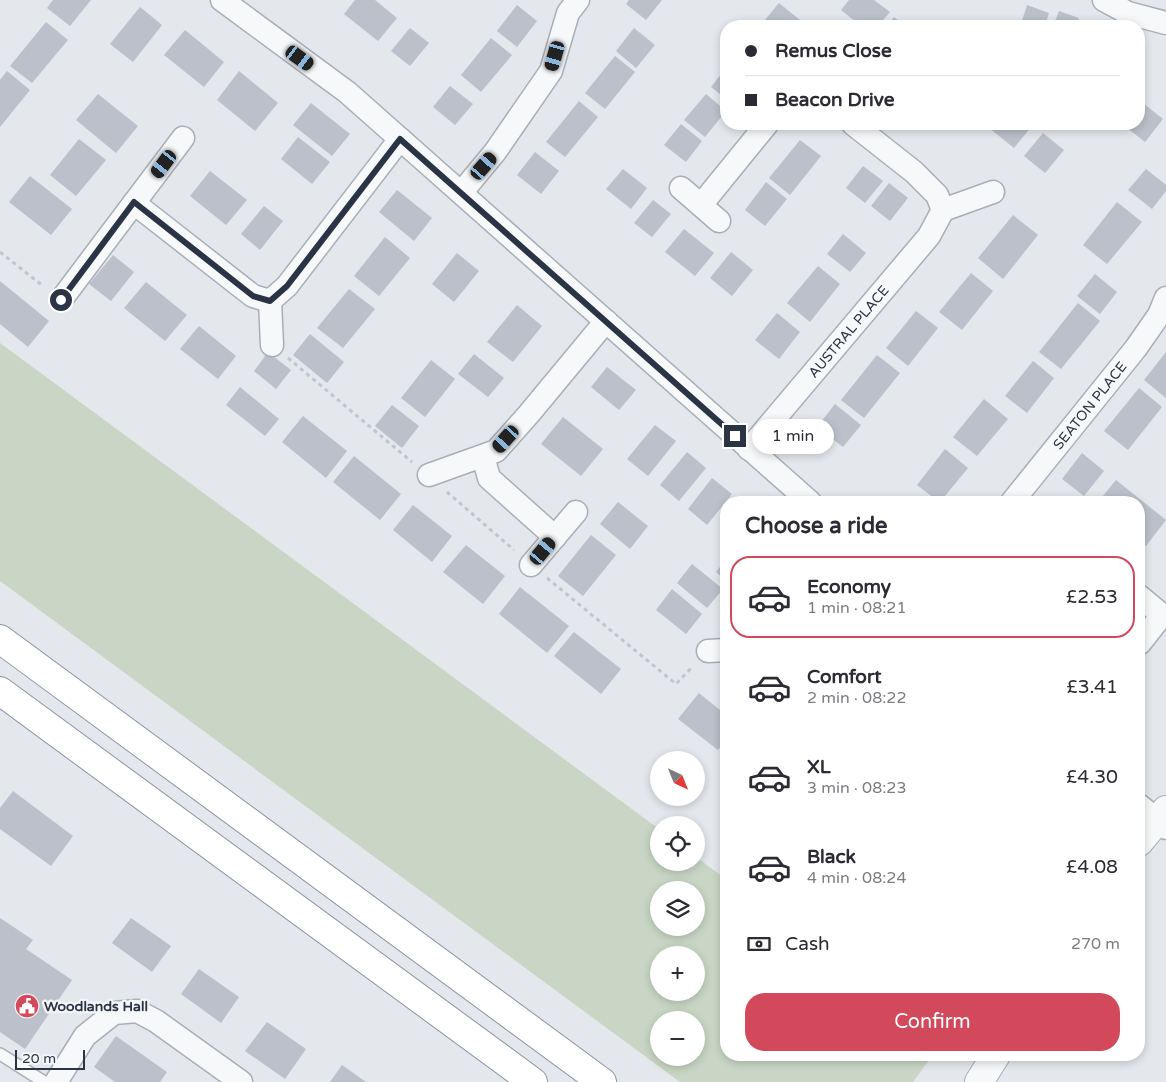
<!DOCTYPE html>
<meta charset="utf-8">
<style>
body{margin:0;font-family:"Varela Round",sans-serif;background:#f2f2f3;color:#2b2b33;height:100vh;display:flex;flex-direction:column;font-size:19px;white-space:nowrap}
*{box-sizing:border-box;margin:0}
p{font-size:16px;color:#7c7c81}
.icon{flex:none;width:28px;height:28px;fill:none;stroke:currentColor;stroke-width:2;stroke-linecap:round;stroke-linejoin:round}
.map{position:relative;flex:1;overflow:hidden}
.sheet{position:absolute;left:720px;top:496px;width:425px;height:565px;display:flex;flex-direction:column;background:#fff;border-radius:20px;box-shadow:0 2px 8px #0003}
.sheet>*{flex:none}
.guide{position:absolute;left:720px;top:20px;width:425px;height:110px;border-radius:20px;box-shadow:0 2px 8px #0003;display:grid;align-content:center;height:110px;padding:0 25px;background:#fff}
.needle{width:32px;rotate:137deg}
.controls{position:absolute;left:650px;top:751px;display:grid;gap:10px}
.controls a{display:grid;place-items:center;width:55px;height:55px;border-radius:50%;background:#fff;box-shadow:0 2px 8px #0003;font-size:25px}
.scale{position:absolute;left:15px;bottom:12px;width:70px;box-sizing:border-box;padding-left:5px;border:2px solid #2b3445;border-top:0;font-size:14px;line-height:18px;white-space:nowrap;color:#2b3445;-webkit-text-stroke:4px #f4f6f9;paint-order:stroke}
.end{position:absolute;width:22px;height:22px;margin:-11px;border:6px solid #2b3445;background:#fff;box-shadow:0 0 0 2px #fff}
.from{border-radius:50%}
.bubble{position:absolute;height:35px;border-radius:18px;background:#fff;box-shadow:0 2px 8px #0003;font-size:16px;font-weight:600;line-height:35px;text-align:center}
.car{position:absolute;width:15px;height:30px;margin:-15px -8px;border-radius:6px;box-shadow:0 0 4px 1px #0007;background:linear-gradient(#222 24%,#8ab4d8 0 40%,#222 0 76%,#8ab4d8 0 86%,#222 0)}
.guide b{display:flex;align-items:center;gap:18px;height:48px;font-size:19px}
.guide b+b{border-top:1px solid #e1e1e2}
.guide i{width:12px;height:12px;background:#2b2b33}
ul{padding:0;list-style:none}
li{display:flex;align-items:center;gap:15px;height:82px;margin:0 10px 8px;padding:0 15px;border:2px solid transparent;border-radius:20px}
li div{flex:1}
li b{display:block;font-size:19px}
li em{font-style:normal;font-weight:600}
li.selected{border-color:#d1495b}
li>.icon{width:45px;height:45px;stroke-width:1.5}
h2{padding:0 25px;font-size:22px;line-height:60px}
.pay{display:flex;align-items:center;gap:12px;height:55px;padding:0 25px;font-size:19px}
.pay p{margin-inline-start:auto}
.action{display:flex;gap:10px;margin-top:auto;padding:10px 25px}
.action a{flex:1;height:58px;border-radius:20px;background:#d1495b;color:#fff;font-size:20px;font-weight:600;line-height:58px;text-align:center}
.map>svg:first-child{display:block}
.green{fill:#c9d6c5;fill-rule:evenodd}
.building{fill:#bbc0ca}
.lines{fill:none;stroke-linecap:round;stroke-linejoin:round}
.service-casing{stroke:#a9aeb7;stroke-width:14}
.minor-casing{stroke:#a9aeb7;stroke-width:25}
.tertiary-casing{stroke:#a9aeb7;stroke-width:30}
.trunk-casing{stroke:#8b94a3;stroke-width:30}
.path{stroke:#c2c5cb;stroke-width:3;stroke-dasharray:4 4;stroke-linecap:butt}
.service{stroke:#f7f8fa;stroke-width:11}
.minor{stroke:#f7f8fa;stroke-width:22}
.tertiary{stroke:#f7f8fa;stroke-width:28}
.trunk{stroke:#fff;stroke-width:28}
.route{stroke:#2b3445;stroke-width:6}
.labels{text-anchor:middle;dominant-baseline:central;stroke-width:4.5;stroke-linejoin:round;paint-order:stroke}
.street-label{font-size:14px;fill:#2b3445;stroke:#f4f6f9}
.poi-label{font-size:14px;font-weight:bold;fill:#2b3445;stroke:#f4f6f9;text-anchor:start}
</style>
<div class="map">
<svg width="1166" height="1082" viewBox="0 0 1166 1082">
<rect width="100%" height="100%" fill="#e4e7ec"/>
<path class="green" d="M0,343L659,829V862H696V857L726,879V1055H933L913,1082H680L0,581ZM659,890H696V928H659ZM659,955H696V992H659ZM659,1020H696V1058H659Z"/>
<g class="building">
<polygon points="53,0 91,0 70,26 47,8"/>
<polygon points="355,0 375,0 397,18 378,41 344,14"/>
<polygon points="629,0 662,0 646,20 626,4"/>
<polygon points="849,0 874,0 890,12 878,26 861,26 841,10"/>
<polygon points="779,3 800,20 795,26 760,26"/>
<polygon points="517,5 537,21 517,47 497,31"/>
<polygon points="1027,5 1049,13 1045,26 1029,26 1021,24"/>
<polygon points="140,7 162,25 133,62 110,44"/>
<polygon points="1059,11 1079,18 1076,26 1053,26"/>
<polygon points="894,17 905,26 887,26"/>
<polygon points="46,22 68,40 32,83 10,66"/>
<polygon points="410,28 429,43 410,66 391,51"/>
<polygon points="634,28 655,45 636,68 616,51"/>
<polygon points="185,30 224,62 204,87 164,55"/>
<polygon points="491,38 512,55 481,92 461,75"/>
<polygon points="615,56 635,72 605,109 585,93"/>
<polygon points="726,68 726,99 711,87"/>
<polygon points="7,71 30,90 0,127 0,80"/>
<polygon points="239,71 278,103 255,131 217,100"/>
<polygon points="450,86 473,104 455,125 433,107"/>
<polygon points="98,94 138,126 116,153 76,120"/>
<polygon points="706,94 726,111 705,137 684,120"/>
<polygon points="1139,100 1163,119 1145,142 1122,124 1139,124"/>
<polygon points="579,101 598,117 565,157 546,142"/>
<polygon points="311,103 350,134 332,156 293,125"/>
<polygon points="681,124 702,141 686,162 664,145"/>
<polygon points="984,124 1030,124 1032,126 1014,148"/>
<polygon points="1043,133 1064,150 1045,173 1024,156"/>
<polygon points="298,137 330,162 312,184 281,159"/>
<polygon points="79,139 106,160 76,196 50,175"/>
<polygon points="800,140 821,156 790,195 769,178"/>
<polygon points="535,152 559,171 541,194 517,175"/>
<polygon points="863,166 883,181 865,203 846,188"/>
<polygon points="623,169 647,188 631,209 606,189"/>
<polygon points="1146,169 1166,185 1166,191 1152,209 1128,190"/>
<polygon points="210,171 247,200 226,225 190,196"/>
<polygon points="30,176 72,209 51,235 9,202"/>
<polygon points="766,182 787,199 765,226 745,210"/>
<polygon points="889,183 908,198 890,221 871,206"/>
<polygon points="397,190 432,218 414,241 379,212"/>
<polygon points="653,200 671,214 652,237 634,223"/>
<polygon points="1117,202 1142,222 1107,264 1083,245"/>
<polygon points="264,206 283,221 260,250 241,234"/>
<polygon points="1013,215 1038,235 1003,279 978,258"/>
<polygon points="684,229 714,253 695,276 665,252"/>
<polygon points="843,234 866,253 850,272 827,254"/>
<polygon points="385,237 410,258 379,296 354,276"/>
<polygon points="731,252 753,270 732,296 710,278"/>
<polygon points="457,253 479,271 454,302 432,284"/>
<polygon points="113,255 134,272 111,301 89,284"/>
<polygon points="818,266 840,284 810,322 787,303"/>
<polygon points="971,273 993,291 962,330 939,312"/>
<polygon points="1095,274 1117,292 1100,314 1077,296"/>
<polygon points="0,281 49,321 28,347 0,324"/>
<polygon points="146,282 187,315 165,341 124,308"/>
<polygon points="349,289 375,309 343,348 317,328"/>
<polygon points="1078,303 1100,321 1061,369 1039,352"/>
<polygon points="517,305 542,326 513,362 487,342"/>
<polygon points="916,311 938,328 908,366 886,348"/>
<polygon points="777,313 800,332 779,359 755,340"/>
<polygon points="199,326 236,356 218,379 180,349"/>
<polygon points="310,334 344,362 327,383 293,355"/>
<polygon points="268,352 291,370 276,389 254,371"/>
<polygon points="1166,352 1166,398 1144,380"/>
<polygon points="474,354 504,378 488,397 458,374"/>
<polygon points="877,355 900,373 864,418 841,400"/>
<polygon points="431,360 455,379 425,417 401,398"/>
<polygon points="1033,361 1054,378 1027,413 1005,396"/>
<polygon points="607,367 636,390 619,410 591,387"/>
<polygon points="240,387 279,419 265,436 226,405"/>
<polygon points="1139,388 1162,407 1128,450 1104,431"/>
<polygon points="984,399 1008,419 977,456 953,437"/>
<polygon points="835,404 861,425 843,447 817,427"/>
<polygon points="392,405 419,426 402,448 375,426"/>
<polygon points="303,416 347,451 326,478 282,442"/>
<polygon points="563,417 603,449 581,476 541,444"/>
<polygon points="655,425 676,441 648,476 627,459"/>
<polygon points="945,449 968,468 940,502 939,502 917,485"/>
<polygon points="687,452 706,468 679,501 660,485"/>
<polygon points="1082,453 1104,471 1084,496 1062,479"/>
<polygon points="354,456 401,494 380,520 333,482"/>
<polygon points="712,478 732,494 707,525 688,509"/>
<polygon points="1116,480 1166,520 1146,546 1139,540 1139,502 1098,502"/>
<polygon points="618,502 648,526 630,549 600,524"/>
<polygon points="413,505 452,536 432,562 393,530"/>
<polygon points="591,535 616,555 583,596 558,576"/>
<polygon points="466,545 505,576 483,604 443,572"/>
<polygon points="726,559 726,581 716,572"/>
<polygon points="692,564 723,589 707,608 677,583"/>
<polygon points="520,587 569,626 547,653 499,614"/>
<polygon points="672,589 702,614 686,634 656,610"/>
<polygon points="574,632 621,669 601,694 554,656"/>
<polygon points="699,693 726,715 726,740 718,750 678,719"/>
<polygon points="13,791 73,836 51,866 0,829 0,808"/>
<polygon points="0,918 33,940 26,949 72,980 25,1049 0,1032"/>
<polygon points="131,918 171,946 152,972 112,943"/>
<polygon points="199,969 239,997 221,1023 181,994"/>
<polygon points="267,1022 306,1049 285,1079 245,1051"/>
<polygon points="116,1036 167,1072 160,1082 115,1082 94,1067"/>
<polygon points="342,1065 366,1082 330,1082"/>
</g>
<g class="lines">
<g class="service-casing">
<polyline id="service" points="0,1054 44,1082"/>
</g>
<g class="minor-casing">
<g id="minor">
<polyline points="222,0 347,92 810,502"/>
<polyline points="1104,0 1128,13 1166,23"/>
<polyline points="681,188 719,221"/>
<polyline points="461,193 495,152 551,71 568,13 578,0"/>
<polyline points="134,203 253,296 270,301 287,286 400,139"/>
<polyline points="701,205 767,124"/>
<polyline points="943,210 993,192"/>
<polyline points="61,300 183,138"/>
<polyline points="270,301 272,345"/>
<path id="s1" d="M749,449L929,236L943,210L937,195L914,172L853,124"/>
<polyline points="483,456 489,478 555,537"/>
<polyline points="429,475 496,451 528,415 606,321"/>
<path id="s2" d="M1012,502L1136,348L1159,315L1166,298"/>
<polyline points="531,565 576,512"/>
<polyline points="1139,596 1162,615 1140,643 1139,642"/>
<polyline points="708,651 726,650"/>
<polyline points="1139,805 1166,828"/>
<polyline points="56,1082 85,1036 114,1013 137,1011 156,1021 241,1082"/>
</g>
</g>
<g class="tertiary-casing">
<g id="tertiary">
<polyline points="1139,842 1166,810"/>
<polyline points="979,1082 996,1055"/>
</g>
</g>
<g class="trunk-casing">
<g id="trunk">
<polyline points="0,639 602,1082"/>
<polyline points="0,691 533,1082"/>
</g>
</g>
<g class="path">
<polyline points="0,252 43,286"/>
<polyline points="288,358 412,462"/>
<polyline points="447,492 514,550"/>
<polyline points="547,578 676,684 693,666"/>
</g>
<use href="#service" class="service"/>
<use href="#minor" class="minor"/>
<use href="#tertiary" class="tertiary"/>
<use href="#trunk" class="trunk"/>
</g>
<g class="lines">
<polyline class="route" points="61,300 134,202 253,296 270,301 287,286 400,139 735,436"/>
</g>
<defs>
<g id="civic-disc" transform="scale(1.25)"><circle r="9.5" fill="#d1495b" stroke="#f4f6f9"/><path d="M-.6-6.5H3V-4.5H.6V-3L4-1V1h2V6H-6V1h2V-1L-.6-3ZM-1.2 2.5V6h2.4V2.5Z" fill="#fff"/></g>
</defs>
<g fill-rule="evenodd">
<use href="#civic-disc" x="27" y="1006"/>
</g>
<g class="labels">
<g class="street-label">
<text stroke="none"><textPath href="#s1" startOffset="154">AUSTRAL PLACE</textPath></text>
<text stroke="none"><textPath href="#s2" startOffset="124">SEATON PLACE</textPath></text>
</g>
<g class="poi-label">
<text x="44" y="1006">Woodlands Hall</text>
</g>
</g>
</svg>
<div class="controls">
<a><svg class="needle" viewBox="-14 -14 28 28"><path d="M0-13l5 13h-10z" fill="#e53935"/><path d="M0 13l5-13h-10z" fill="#7c7c81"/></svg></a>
<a><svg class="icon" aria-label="locate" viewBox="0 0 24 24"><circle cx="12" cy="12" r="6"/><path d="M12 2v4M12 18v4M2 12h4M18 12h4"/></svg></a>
<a><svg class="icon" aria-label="layers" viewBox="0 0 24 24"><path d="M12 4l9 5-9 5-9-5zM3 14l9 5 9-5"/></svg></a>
<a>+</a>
<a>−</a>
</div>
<div class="scale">20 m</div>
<i class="end from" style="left:61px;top:300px"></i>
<i class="end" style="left:735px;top:436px"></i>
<div class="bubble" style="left:752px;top:419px;width:82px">1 min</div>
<i class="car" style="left:555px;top:56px;rotate:196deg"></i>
<i class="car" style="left:300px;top:58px;rotate:126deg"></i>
<i class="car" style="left:164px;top:164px;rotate:217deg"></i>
<i class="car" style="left:484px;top:166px;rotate:41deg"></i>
<i class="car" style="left:506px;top:439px;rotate:222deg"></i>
<i class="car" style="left:543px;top:551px;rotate:40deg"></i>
<div class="guide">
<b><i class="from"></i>Remus Close</b>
<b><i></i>Beacon Drive</b>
</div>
<section class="sheet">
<h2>Choose a ride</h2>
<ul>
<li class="selected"><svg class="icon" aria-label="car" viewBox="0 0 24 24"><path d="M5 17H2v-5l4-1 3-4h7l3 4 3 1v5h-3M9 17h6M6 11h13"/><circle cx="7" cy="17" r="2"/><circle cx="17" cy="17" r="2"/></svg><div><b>Economy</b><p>1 min · 08:21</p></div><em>£2.53</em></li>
<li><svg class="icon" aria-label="car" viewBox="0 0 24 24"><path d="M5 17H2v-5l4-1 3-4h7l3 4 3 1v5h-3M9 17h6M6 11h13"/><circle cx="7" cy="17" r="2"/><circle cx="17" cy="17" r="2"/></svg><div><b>Comfort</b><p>2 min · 08:22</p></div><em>£3.41</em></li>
<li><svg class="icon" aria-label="car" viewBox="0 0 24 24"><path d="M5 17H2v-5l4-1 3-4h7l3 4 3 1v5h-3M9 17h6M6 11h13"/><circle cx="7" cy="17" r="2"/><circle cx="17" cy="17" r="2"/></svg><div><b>XL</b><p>3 min · 08:23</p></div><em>£4.30</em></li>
<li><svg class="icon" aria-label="car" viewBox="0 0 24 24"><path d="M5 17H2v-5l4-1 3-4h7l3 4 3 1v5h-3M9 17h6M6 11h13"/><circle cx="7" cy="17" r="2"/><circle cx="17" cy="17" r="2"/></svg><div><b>Black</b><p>4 min · 08:24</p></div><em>£4.08</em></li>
</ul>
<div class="pay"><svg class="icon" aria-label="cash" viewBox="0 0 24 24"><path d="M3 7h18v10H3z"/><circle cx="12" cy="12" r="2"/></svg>Cash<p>270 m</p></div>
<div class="action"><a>Confirm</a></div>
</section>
</div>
